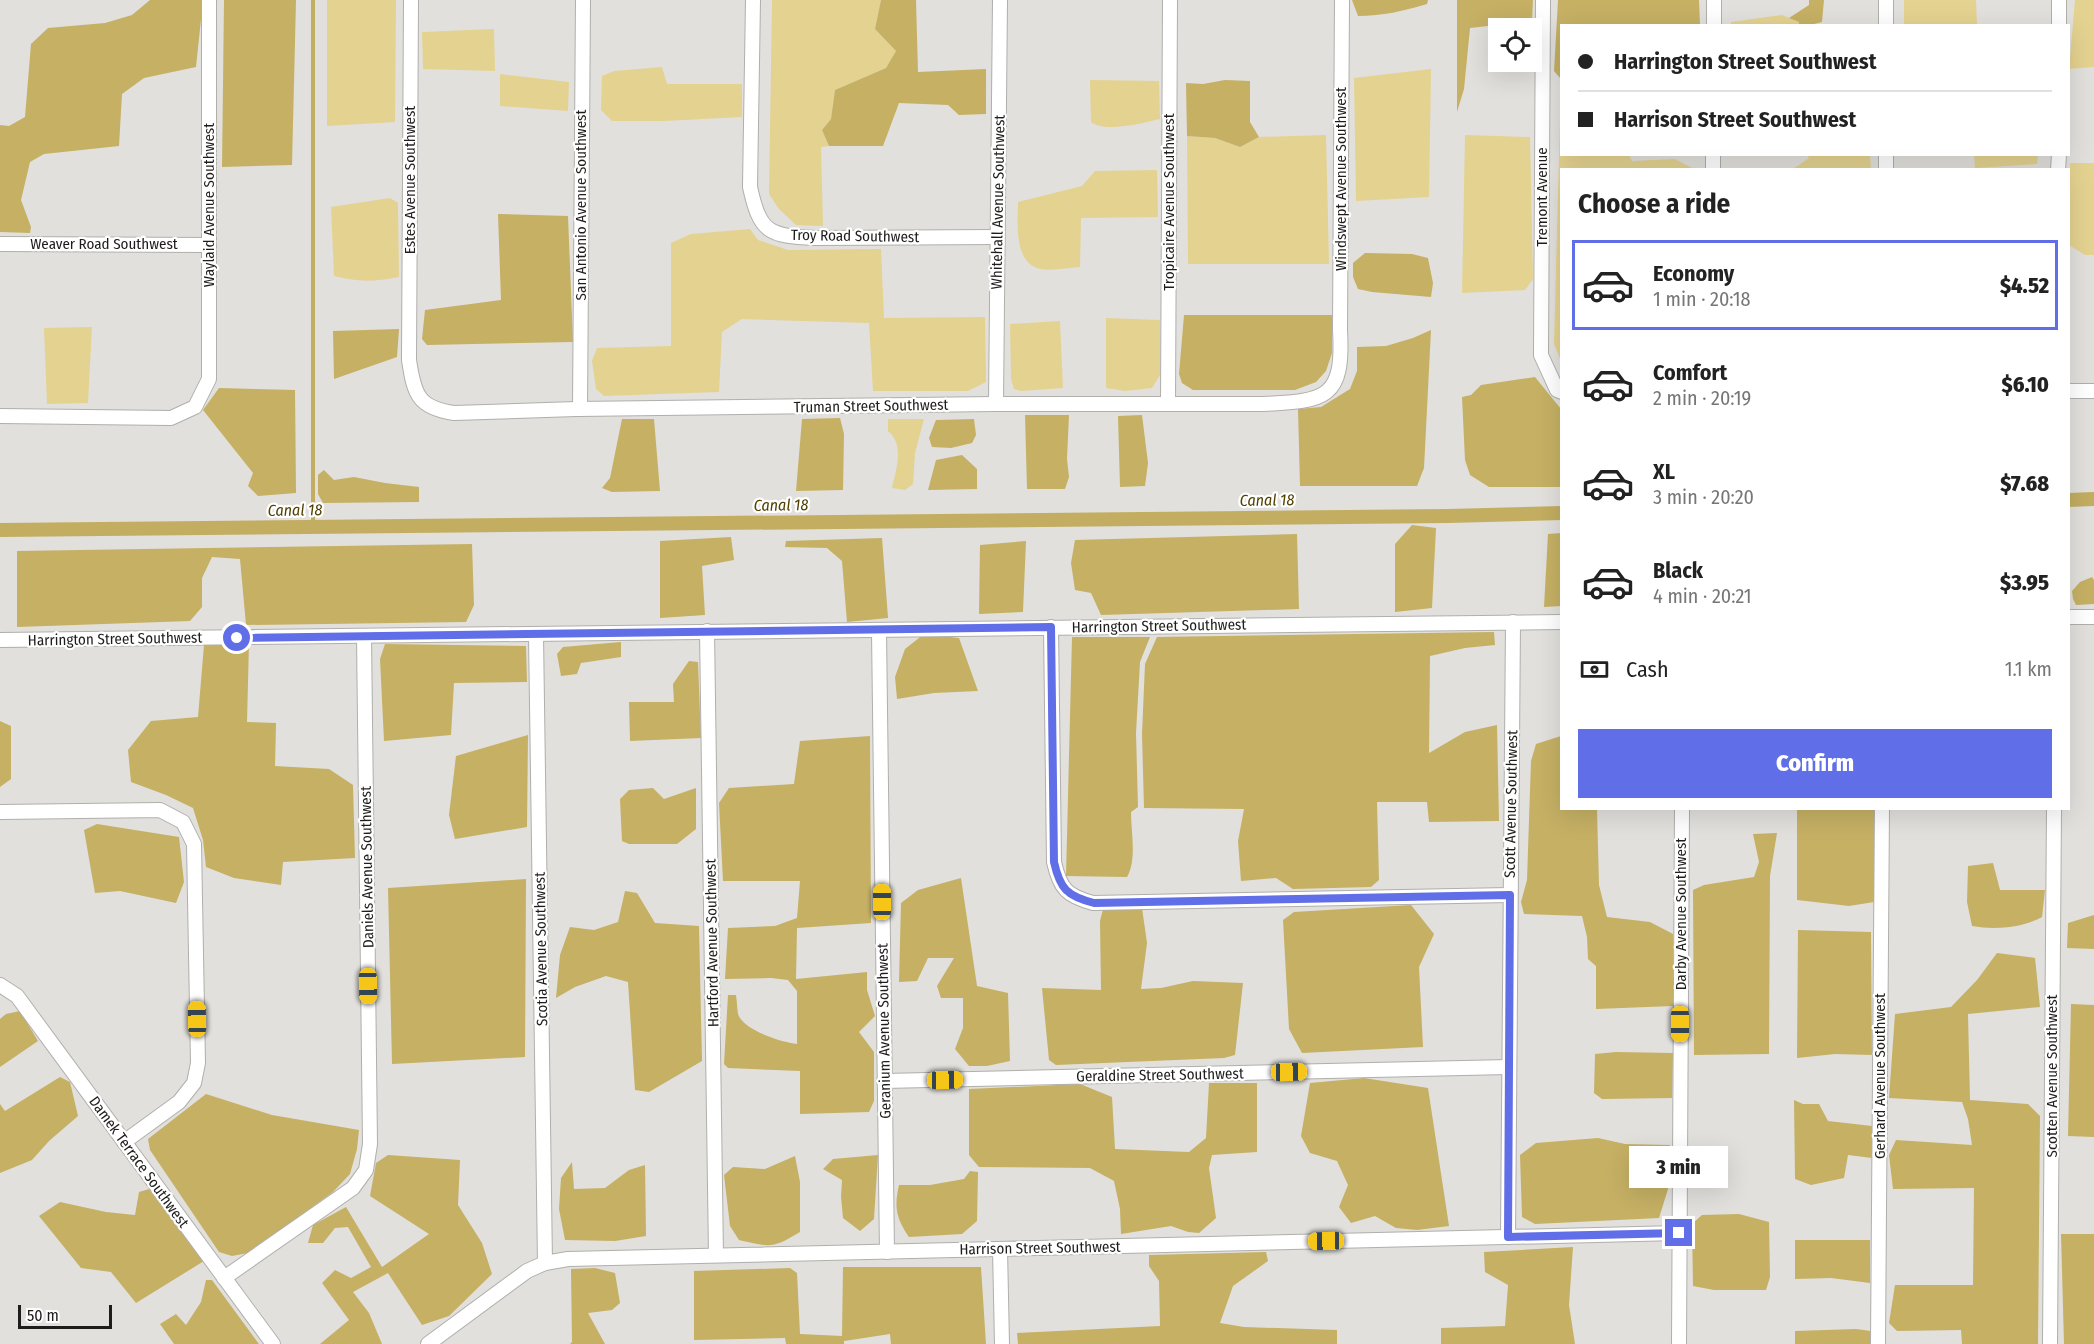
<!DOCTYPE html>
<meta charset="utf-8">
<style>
body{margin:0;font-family:"Fira Sans Condensed",sans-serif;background:#f2f2f2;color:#222;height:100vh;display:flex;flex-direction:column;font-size:22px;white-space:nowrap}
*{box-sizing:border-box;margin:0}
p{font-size:20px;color:#767676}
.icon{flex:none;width:33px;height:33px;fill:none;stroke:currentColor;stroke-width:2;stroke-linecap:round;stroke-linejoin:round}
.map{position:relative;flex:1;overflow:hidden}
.side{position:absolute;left:1560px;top:168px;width:510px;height:642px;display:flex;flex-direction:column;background:#fff;border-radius:0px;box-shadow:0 6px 24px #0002}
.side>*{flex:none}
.top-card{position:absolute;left:1560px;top:24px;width:510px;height:132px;border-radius:0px;box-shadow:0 6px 24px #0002;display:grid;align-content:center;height:132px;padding:0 18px;background:#fff}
.controls{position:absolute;left:1488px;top:18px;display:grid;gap:12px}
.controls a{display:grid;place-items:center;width:54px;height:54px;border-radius:0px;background:#fff;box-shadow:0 6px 24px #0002;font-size:30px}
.scale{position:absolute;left:18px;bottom:15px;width:94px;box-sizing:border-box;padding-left:6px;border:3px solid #1e1d1c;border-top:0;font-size:16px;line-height:21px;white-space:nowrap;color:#1e1d1c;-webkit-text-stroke:4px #fff;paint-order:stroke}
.end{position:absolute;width:27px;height:27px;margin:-14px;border:8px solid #606fe7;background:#fff;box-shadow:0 0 0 3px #fff}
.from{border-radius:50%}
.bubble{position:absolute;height:42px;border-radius:0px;background:#fff;box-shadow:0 6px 24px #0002;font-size:20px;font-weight:800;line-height:42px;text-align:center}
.car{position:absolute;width:18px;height:36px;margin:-18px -9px;border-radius:8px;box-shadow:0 0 4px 2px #0007;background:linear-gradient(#f5c518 24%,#345 0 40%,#f5c518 0 76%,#345 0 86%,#f5c518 0)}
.top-card b{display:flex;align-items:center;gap:21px;height:57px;font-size:22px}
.top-card b+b{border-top:2px solid #e0e0e0}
.top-card i{width:15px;height:15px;background:#222}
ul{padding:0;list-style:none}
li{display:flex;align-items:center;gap:18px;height:90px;margin:0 12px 9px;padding:0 6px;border:3px solid transparent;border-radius:0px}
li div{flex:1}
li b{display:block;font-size:22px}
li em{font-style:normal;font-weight:800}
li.selected{border-color:#606fe7}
li>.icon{width:54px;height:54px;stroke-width:1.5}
h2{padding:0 18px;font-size:27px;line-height:72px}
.pay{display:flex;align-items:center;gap:15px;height:66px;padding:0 18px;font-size:22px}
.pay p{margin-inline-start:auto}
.primary-button{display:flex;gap:12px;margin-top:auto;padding:12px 18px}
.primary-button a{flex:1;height:69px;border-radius:0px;background:#606fe7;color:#fff;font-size:24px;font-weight:800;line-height:69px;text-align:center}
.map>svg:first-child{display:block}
.green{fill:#e4d290}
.forest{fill:#c5b064}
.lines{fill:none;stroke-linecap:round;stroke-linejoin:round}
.stream{stroke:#c2ad60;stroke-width:4}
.canal{stroke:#c2ad60;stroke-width:14}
.minor-casing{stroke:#b0afac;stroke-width:16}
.minor{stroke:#fff;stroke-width:14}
.route{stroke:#606fe7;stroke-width:8}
.labels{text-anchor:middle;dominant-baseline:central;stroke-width:4.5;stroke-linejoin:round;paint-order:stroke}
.street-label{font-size:15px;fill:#1e1d1c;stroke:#fff}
.water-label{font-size:16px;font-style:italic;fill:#504100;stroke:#fff}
</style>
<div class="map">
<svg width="2094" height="1344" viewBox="0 0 2094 1344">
<rect width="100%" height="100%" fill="#e1e0dc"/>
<g class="green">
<polygon points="327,0 396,0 395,122 327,126"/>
<polygon points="772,0 881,0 875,29 896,51 886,68 835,90 831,119 822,130 829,146 821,147 823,226 796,225 779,209 769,194"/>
<polygon points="1904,0 1976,0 1977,25 2043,25 1904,25"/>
<polygon points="2075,0 2094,0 2094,67 2069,69"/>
<polygon points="1782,15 1799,22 1799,25 1731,26 1731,22"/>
<polygon points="494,29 495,71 423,69 422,32"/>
<polygon points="662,67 667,84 742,84 742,117 664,121 612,121 601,110 602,76 614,71"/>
<polygon points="1431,69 1429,197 1356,201 1354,78"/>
<polygon points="500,74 569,82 568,111 500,106"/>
<path d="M1090,80L1159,81L1160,119C1143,123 1105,133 1091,122Z"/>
<polygon points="1560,118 1561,118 1562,154 1629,155 1632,161 1675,159 1694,169 1562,170 1561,361 1554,344"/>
<polygon points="1326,135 1329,264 1188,264 1187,136 1215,138 1240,147 1259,137"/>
<polygon points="1465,135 1530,137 1533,279 1525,290 1462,293"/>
<polygon points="1807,155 1870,155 1871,169 1793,169 1809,158"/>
<polygon points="1974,155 2038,155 2037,164 1975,168"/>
<polygon points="2070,163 2094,163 2094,255 2085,255 2069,245"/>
<path d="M1157,170L1158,217L1081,218L1080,267C1068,268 1052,271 1041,269C1013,264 1018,222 1018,202L1082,186L1095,171Z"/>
<path d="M390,198L398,203L399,277C373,282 359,282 334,276L331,207Z"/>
<polygon points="750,229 758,240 788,250 881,249 884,318 985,317 986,382 968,391 873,391 869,323 742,319 722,332 719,392 604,396 596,389 592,361 597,348 671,346 671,243 691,234"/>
<polygon points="1106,318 1160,320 1160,375 1152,388 1125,391 1106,388"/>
<polygon points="1060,321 1063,388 1021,391 1014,389 1011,379 1010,324"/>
<polygon points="92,327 88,403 47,404 44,328"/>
<path d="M888,419H924L915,453L913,484L905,490L892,488C896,470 905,445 888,431Z"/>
</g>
<g class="forest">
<polygon points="150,0 203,0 196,67 144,78 122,94 119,146 44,154 30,162 21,200 31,227 30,233 0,232 0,125 9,126 25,117 31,44 48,28 105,23 132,15"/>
<polygon points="224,0 296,0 292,165 222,167"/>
<polygon points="881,0 916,0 918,72 986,69 986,114 959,115 948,105 899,103 883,146 829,146 822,130 831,119 835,90 886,68 896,51 875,29"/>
<path d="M1352,0H1428L1427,4C1404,11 1382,16 1358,16Z"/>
<polygon points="1457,0 1533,0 1532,21 1470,28 1464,89 1457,112"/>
<polygon points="1558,0 1699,0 1700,25 1562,26 1561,79 1554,71"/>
<polygon points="1809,0 1824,0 1822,22 1810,25 1799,25 1799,22 1789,18 1809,5"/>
<polygon points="1225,80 1250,81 1250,122 1259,137 1240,147 1215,138 1187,136 1186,83 1203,84"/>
<polygon points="498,214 568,216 573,342 427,345 422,339 425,310 501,300"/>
<polygon points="1365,253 1412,254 1428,258 1433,283 1431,297 1372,292 1358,289 1353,277 1353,263"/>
<polygon points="1184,315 1332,315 1332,353 1326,371 1316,382 1295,390 1193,390 1182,383 1179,374"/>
<polygon points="399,329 397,357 334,379 333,331"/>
<polygon points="1431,330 1424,468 1417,486 1300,486 1298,409 1321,407 1350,389 1357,371 1357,347 1386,346 1413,338"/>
<polygon points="1535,377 1561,409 1561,487 1489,487 1470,475 1465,460 1462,397 1471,395 1481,385"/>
<polygon points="219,388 295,390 296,493 258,496 248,486 253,473 203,410"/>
<polygon points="1025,415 1069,415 1067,459 1069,477 1065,489 1027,489"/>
<polygon points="1142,415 1148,463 1145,486 1120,487 1118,416"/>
<polygon points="840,418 844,434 843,490 796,491 802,419"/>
<polygon points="622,419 654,419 660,491 612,492 602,488 610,478"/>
<polygon points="974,419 976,435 972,443 951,448 932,447 929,438 936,420"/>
<polygon points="962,455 977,469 977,489 928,490 936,460"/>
<polygon points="324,470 334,480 354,477 385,483 419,487 419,502 323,503 318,494 318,475"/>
<polygon points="1412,525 1436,528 1432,608 1395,612 1395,544"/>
<polygon points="1561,533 1561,606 1544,607 1548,534"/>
<polygon points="1297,534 1299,609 1101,615 1091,593 1075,590 1071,563 1075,540"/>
<polygon points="731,537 734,560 702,566 705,615 660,618 660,541"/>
<polygon points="882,538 888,618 847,622 842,561 827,548 785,547 786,541"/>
<polygon points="1026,541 1023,612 979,614 980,545"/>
<polygon points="472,544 474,605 466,622 246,625 240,559 212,557 202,578 202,607 190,621 17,627 17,551"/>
<polygon points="2092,577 2094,580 2094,604 2076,605 2073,599 2072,591 2080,582"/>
<polygon points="1494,632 1495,645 1465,648 1430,656 1429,753 1465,732 1497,725 1499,821 1429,822 1427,802 1377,802 1379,880 1371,887 1293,889 1276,878 1241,881 1238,841 1244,809 1144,808 1142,734 1145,664 1157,637"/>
<polygon points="924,634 959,638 978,691 934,693 897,699 895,677 905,649"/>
<path d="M1072,637H1150L1140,662L1136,733L1138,807L1131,812C1131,832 1137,860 1127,877L1066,876Z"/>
<polygon points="621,642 621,657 581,663 577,674 561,676 557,654 563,647"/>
<polygon points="249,643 247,722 276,723 275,766 329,769 353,785 355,858 283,862 281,885 234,878 206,867 203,840 193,808 166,795 131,782 128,750 151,721 198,717 204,645"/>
<polygon points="385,644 526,646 527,682 454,683 451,735 384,741 380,659"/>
<polygon points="689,661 698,662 701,738 630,741 629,702 674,702 673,684"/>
<polygon points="0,721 11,726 11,779 0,787"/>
<polygon points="528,735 527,827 455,839 449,815 456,756"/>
<path d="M870,736L871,923L797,928L796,979L867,972V990L875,1016L859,1032L874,1052V1101L869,1112L800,1114V1071L728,1068L724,1064L728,995H736C737,1001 737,1008 738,1014C743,1030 781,1042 797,1044V991L788,980L771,978L725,979L728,928L775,926L797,918L800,881H723L719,803L729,788L794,784L800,741Z"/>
<polygon points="1561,736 1562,808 1597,809 1599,885 1607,917 1650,922 1673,934 1673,1006 1596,1009 1596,966 1588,959 1587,937 1582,916 1524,914 1521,902 1527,880 1531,761 1536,744"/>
<polygon points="653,788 664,799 696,788 696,829 677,844 629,844 622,841 620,799 629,790"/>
<polygon points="1797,809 1875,809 1874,902 1849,906 1797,900"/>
<polygon points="97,824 179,837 184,882 176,903 120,891 95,893 84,830"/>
<polygon points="1777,833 1770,876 1769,1054 1694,1055 1693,890 1704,885 1754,877 1759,862 1753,834"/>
<path d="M1993,863L2000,890H2045L2042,917C2022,928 1995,930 1972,926L1967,902L1968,866Z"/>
<polygon points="961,878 977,986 1008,993 1010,1061 987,1066 969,1066 955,1049 963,1028 963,998 941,998 937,986 954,958 928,958 917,981 899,982 901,903 918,890"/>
<polygon points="526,879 525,1057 392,1064 388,888"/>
<polygon points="625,891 637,893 655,923 699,926 702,1061 649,1092 635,1090 628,982 606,976 575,987 556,998 560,955 570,927 594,930 618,922"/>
<polygon points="1411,905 1434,934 1419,967 1423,1047 1302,1053 1289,1029 1283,920 1294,912"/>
<polygon points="1142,908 1147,943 1141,989 1161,988 1193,981 1243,983 1235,1055 1224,1058 1056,1065 1049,1060 1042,988 1101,990 1100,921 1103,909"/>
<polygon points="2094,915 2094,949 2067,948 2068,923"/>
<polygon points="1798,930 1871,932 1872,1055 1835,1054 1797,1058"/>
<polygon points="1997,953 2035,958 2040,1007 1968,1014 1970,1100 2028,1104 2040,1116 2038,1344 1962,1344 1961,1330 1897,1331 1889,1323 1895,1285 1973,1285 1974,1188 1893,1189 1889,1155 1896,1140 1972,1145 1968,1119 1962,1102 1889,1098 1895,1014 1951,1007 1977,980"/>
<polygon points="2071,1004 2094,1005 2094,1137 2068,1136"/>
<polygon points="20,1011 38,1041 0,1067 0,1019 6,1014"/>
<polygon points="1616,1052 1673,1053 1672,1098 1602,1099 1594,1093 1595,1054"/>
<polygon points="60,1077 70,1082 78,1116 49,1141 32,1160 0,1173 0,1104 5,1111"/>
<polygon points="1364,1078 1428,1088 1449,1226 1417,1230 1396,1228 1375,1216 1351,1223 1339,1207 1348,1185 1337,1161 1310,1153 1301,1136 1310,1083"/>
<polygon points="1209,1083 1257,1083 1257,1152 1212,1155 1209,1168 1216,1218 1199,1233 1188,1232 1171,1226 1121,1234 1120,1209 1114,1181 1090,1168 979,1167 969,1155 969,1089 1080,1084 1112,1097 1115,1149 1189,1152 1206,1138"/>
<polygon points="206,1094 272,1115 359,1130 357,1149 350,1174 333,1192 248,1253 232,1256 219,1252 150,1150 148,1139"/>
<polygon points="1794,1100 1803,1104 1819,1104 1828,1121 1872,1126 1872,1158 1848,1155 1844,1178 1811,1185 1795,1179"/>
<polygon points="1598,1138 1625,1144 1670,1145 1668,1189 1659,1218 1535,1224 1522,1217 1520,1155 1536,1143"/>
<polygon points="388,1155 460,1160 458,1205 482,1243 492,1274 449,1316 422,1325 388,1273 353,1292 369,1313 382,1344 320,1344 349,1320 322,1283 335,1270 351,1278 371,1267 348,1227 335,1228 323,1243 308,1243 313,1225 346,1207 382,1267 429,1234 370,1196 376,1163"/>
<polygon points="878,1155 874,1219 860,1231 843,1218 841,1197 842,1180 823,1169 833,1159"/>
<path d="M795,1156L800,1182V1232C772,1249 770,1247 739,1240L730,1226L724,1175L733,1167L765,1169Z"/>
<polygon points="572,1162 574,1189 605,1188 629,1170 645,1165 646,1236 615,1241 565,1240 559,1209 561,1178"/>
<path d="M970,1171L978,1172L977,1221L962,1234L909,1237C896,1218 894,1207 899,1185H930L964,1179Z"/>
<polygon points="149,1189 204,1261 136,1303 111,1272 81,1268 39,1216 60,1202 106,1212 135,1215 139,1192"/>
<polygon points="1739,1214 1769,1222 1770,1277 1766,1290 1714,1290 1693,1286 1692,1224 1702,1215"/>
<polygon points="2061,1234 2094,1234 2094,1344 2064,1344"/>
<polygon points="1795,1240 1870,1240 1870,1283 1831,1278 1795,1279"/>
<polygon points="1573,1247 1569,1305 1575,1344 1441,1344 1441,1328 1505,1326 1508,1285 1485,1272 1484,1252"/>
<polygon points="1266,1252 1268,1261 1233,1286 1220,1323 1244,1327 1337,1330 1337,1344 1018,1344 1017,1333 1160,1326 1159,1281 1149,1266 1149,1255"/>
<polygon points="843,1267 981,1267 986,1344 891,1344 890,1334 844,1341 844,1344 786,1344 785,1338 694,1340 694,1271 790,1268 797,1273 800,1334 842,1336"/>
<polygon points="595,1268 615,1273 620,1303 612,1310 588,1313 605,1344 570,1344 572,1342 571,1269"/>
<polygon points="206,1280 212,1280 259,1344 174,1344 160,1324 176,1314 186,1325 201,1302"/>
<polygon points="1856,1329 1871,1331 1871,1344 1795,1344 1795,1331"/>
</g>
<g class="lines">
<polyline class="stream" points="313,0 313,527"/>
<g class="canal">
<polyline points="2068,500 2094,499"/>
<polyline points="0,530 1448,516 1562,513"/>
</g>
<g class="minor-casing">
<g id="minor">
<path d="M411,0L409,360C414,394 418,408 454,413L576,409L996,404H1263C1326,401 1344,399 1340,330L1342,0"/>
<path d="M753,0L750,187C760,233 769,236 815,238L997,237"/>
<polyline points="1543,0 1541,355 1557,390 1562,392"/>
<polyline points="1886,0 1886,26"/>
<polyline points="1714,26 1714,0"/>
<polyline points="2059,26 2059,0"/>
<polyline points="1886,154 1886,170"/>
<polyline points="1713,170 1713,154"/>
<polyline points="2058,170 2059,154"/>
<polyline points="0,244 208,245"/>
<polyline points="2068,391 2094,391"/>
<polyline points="996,404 1000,0"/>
<polyline points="1168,404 1170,0"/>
<polyline points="580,409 583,0"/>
<polyline points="0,416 171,418 195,407 209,379 209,0"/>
<polyline points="2068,617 2094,617"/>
<path d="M1051,627L1054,862C1060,889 1067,896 1093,903L1510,895"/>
<polyline points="707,631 716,1255"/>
<polyline points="879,631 887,1252"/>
<polyline points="536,634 545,1263"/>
<polyline points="0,640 1562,622"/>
<polyline points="0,812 160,810 183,822 194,844 198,1063 194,1083 179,1102 124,1142"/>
<polyline points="0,985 17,996 273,1344"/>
<polyline points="884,1081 1509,1067"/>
<polyline points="1508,1237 1513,622"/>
<polyline points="1000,1249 1002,1344"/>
<polyline points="224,1278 353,1188 366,1170 370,1144 364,636"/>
<polyline points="428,1344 527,1271 545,1263 568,1259 1679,1233"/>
<polyline points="1679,1344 1682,808"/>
<polyline points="1878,1344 1882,808"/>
<polyline points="2050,1344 2054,808"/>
</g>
</g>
<use href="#minor" class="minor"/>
</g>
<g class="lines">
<path class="route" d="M237,638L1051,627L1054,862C1060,889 1067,896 1094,903L1510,895L1508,1237L1679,1233"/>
</g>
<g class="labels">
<g class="street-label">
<text transform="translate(1341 179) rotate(-90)">Windswept Avenue Southwest</text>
<text transform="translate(410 180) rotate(-90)">Estes Avenue Southwest</text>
<text transform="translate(1542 197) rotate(-90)">Tremont Avenue</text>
<text transform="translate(998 202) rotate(-89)">Whitehall Avenue Southwest</text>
<text transform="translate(1169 202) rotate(-90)">Tropicaire Avenue Southwest</text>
<text transform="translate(209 205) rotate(-90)">Waylaid Avenue Southwest</text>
<text transform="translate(581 205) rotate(-90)">San Antonio Avenue Southwest</text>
<text transform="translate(855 236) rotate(1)">Troy Road Southwest</text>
<text x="104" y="244">Weaver Road Southwest</text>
<text transform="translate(871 406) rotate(-1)">Truman Street Southwest</text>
<text transform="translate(1159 626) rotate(-1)">Harrington Street Southwest</text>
<text transform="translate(115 639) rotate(-1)">Harrington Street Southwest</text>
<text transform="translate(1511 804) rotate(-89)">Scott Avenue Southwest</text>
<text transform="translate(367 867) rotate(-91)">Daniels Avenue Southwest</text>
<text transform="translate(1681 914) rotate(-90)">Darby Avenue Southwest</text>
<text transform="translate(712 943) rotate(-91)">Hartford Avenue Southwest</text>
<text transform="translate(541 949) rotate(-91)">Scotia Avenue Southwest</text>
<text transform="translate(884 1031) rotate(-91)">Geranium Avenue Southwest</text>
<text transform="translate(1160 1075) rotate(-1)">Geraldine Street Southwest</text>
<text transform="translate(1880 1076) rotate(-90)">Gerhard Avenue Southwest</text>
<text transform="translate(2052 1076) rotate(-90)">Scotten Avenue Southwest</text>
<text transform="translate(139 1162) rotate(54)">Damek Terrace Southwest</text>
<text transform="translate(1040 1248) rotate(-1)">Harrison Street Southwest</text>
</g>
<g class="water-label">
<text transform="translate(1267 500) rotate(-1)">Canal 18</text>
<text transform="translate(781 505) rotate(-1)">Canal 18</text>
<text transform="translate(295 510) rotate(-1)">Canal 18</text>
</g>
</g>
</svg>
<div class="controls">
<a><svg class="icon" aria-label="locate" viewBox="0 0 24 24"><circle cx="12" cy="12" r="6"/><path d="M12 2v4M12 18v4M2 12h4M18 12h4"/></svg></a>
</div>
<div class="scale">50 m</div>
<i class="end from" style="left:237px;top:638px"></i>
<i class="end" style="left:1679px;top:1233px"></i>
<div class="bubble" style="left:1629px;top:1146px;width:99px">3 min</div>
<i class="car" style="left:882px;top:902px;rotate:0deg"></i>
<i class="car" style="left:368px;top:986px;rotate:179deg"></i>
<i class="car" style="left:197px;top:1019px;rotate:359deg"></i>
<i class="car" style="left:1680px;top:1024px;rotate:180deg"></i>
<i class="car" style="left:1289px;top:1072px;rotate:89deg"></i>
<i class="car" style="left:945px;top:1080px;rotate:89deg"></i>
<i class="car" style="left:1326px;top:1241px;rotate:269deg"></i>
<div class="top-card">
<b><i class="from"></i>Harrington Street Southwest</b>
<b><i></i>Harrison Street Southwest</b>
</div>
<section class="side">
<h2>Choose a ride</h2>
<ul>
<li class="selected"><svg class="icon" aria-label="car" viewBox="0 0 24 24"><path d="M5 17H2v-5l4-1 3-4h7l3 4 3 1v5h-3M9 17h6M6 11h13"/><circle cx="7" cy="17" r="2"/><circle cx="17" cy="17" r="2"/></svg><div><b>Economy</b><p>1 min · 20:18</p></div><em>$4.52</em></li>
<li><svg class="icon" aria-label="car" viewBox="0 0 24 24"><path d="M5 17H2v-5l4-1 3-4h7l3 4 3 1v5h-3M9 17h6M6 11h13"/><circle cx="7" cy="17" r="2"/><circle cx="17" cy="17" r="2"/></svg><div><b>Comfort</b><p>2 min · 20:19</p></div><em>$6.10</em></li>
<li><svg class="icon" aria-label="car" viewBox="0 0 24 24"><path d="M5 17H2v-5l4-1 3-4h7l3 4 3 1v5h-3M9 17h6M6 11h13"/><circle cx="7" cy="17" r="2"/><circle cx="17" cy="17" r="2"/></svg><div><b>XL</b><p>3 min · 20:20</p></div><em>$7.68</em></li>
<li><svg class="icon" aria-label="car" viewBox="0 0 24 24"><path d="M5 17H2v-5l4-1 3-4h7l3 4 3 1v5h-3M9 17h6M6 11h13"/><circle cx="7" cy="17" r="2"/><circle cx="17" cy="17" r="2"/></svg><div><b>Black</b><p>4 min · 20:21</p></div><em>$3.95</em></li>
</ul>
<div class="pay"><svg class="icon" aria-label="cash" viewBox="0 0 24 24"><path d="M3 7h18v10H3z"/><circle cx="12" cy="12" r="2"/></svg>Cash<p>1.1 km</p></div>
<div class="primary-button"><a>Confirm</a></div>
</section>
</div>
